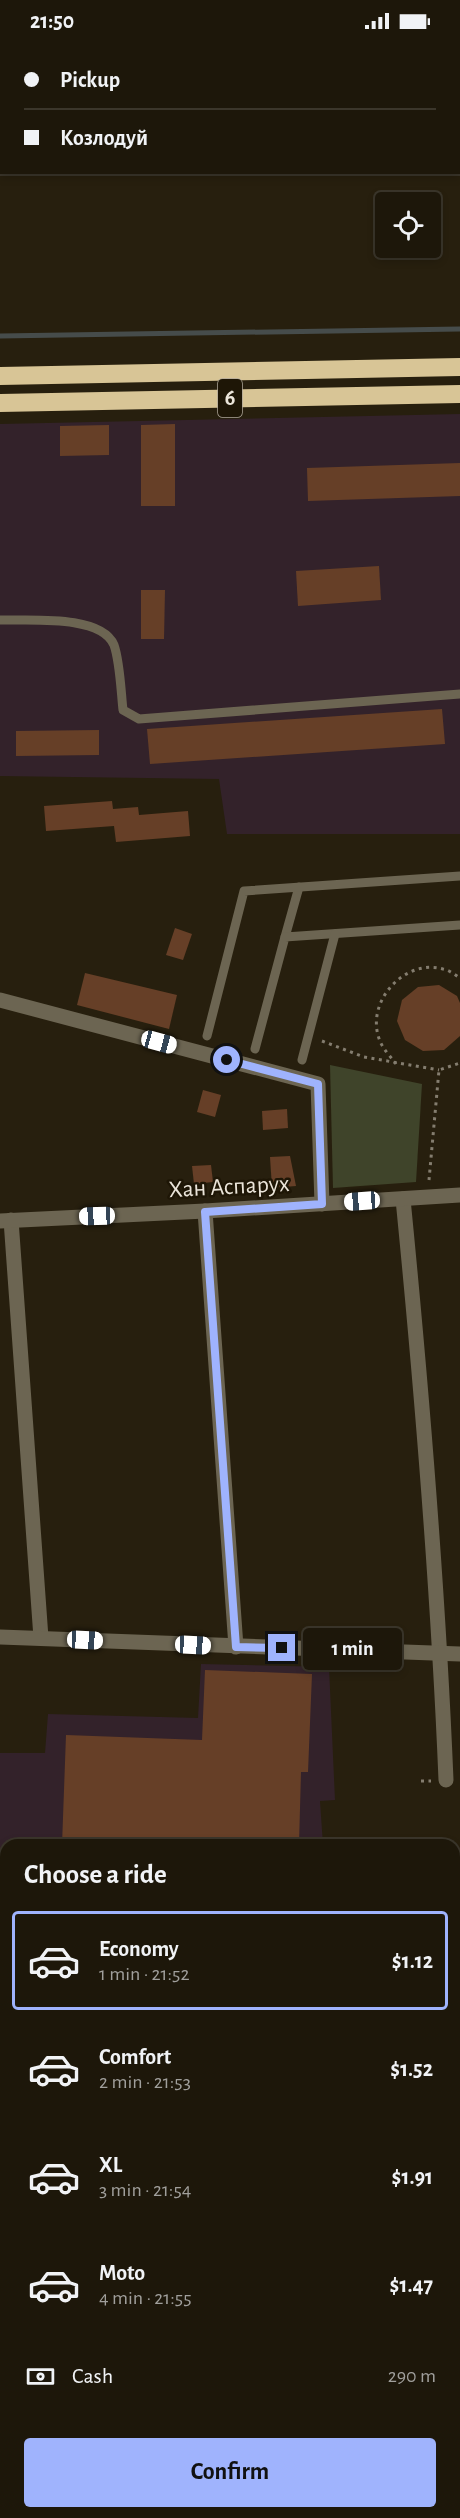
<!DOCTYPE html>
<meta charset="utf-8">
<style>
body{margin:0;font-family:"Alegreya Sans",sans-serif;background:#2a2418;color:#f1f3f6;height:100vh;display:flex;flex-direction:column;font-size:22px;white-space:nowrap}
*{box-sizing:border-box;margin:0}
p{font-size:20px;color:#a09f9c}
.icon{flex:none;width:33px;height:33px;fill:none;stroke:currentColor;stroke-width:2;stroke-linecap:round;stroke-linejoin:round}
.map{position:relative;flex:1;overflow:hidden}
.drawer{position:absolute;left:0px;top:1797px;width:460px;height:680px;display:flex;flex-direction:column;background:#1d170a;border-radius:18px 18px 0 0;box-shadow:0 3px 9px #0003,0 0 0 2px #3b362b}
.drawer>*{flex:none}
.top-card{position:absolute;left:0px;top:0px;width:460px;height:132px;box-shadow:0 3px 9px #0003,0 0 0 2px #3b362b;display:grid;align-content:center;height:132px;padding:0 24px;background:#1d170a}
.tools{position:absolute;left:375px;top:150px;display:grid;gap:12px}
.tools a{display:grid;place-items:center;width:66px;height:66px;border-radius:6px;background:#1d170a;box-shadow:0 3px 9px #0003,0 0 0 2px #3b362b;font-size:30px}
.end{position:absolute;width:27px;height:27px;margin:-14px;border:8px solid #9fb3fd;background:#111;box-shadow:0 0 0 3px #111}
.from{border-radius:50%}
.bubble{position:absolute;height:42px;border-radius:6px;background:#1d170a;box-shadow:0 3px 9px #0003,0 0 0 2px #3b362b;font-size:20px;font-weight:700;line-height:42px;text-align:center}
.car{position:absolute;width:18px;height:36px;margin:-18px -9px;border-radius:8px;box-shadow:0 0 4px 2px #0007;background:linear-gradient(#fff 24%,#345 0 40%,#fff 0 76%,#345 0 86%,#fff 0)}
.top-card b{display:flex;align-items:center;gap:21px;height:57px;font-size:22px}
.top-card b+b{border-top:2px solid #3b362b}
.top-card i{width:15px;height:15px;background:#f1f3f6}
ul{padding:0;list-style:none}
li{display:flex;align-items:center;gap:18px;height:99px;margin:0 12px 9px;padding:0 12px;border:3px solid transparent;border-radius:6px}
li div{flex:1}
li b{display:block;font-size:22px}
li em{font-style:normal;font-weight:700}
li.active{border-color:#9fb3fd}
li>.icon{width:54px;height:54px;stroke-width:1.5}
h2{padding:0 24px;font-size:27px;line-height:72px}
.pay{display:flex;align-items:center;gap:15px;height:66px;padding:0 24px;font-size:22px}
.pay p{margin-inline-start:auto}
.primary-button{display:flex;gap:12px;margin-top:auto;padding:12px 24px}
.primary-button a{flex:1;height:69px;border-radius:6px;background:#9fb3fd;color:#111;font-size:24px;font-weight:700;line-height:69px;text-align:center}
.status{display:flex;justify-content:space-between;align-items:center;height:42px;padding:0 30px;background:#1d170a;direction:ltr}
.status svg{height:16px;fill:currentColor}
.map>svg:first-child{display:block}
.industrial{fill:#33222a}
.green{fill:#3f442a}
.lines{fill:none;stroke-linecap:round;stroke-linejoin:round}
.stream{stroke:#464c4b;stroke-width:5}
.building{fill:#663f27}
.path{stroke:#847d6f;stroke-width:3;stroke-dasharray:3 4.5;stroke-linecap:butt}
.lane{stroke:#6c6552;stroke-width:9}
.street{stroke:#6c6552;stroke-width:15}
.secondary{stroke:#988b6e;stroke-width:15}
.highway{stroke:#d8c596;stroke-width:18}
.rail{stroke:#d1cabf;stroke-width:4.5;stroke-dasharray:3 6;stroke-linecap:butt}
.route{stroke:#9fb3fd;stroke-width:8}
.labels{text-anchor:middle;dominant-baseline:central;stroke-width:5;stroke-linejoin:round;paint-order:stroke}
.shield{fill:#1e1606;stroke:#aea79a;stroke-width:1.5}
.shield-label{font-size:22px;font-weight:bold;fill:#ebe5da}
.street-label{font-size:24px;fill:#ebe5da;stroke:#1e1606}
</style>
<div class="status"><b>21:50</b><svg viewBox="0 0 49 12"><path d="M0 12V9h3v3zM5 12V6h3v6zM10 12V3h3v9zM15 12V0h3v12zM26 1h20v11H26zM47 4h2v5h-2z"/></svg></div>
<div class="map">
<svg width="460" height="2476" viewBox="0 0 460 2476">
<rect width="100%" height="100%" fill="#271f0e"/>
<g class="industrial">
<polygon points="460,372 460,792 227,792 219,737 0,734 0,382"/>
<polygon points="201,1622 329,1625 335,1758 320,1759 323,1803 6,1803 6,1923 0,1923 0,1711 45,1711 48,1672 198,1676"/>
</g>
<g class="green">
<polygon points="330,1023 422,1042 416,1140 333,1146"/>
<polygon points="460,2082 460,2122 455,2122 455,2083"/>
</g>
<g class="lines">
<polyline class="stream" points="0,294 460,287"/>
</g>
<g class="building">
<polygon points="175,382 175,464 141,464 141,383"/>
<polygon points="109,383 109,413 60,414 60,384"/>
<polygon points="460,421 460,454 308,459 307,426"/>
<polygon points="379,524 381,558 298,564 296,529"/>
<polygon points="141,548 165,548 164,597 141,597"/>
<polygon points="442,667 445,702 150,722 147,687"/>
<polygon points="99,688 99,713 16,714 16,689"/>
<polygon points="112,759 113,767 138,765 139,773 188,769 190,794 116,800 114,784 46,789 44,764"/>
<polygon points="175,886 192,892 183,918 166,913"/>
<polygon points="85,931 177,953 169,987 77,963"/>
<polygon points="439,943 457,954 460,961 460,994 444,1008 423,1009 405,998 397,979 402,958 418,945"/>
<polygon points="203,1048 221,1053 215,1075 197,1070"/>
<polygon points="287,1067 288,1086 263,1088 262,1069"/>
<polygon points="290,1114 296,1144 272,1146 270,1115"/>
<polygon points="211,1123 213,1140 194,1142 192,1124"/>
<polygon points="205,1628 312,1632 308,1730 301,1730 299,1803 62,1803 66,1693 202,1698"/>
</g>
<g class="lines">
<g class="path">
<polyline points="322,999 364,1015 439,1028"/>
<path d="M396,1022C391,1015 383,1007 380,999C364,961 404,916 443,927C449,928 455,933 460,936"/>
<polyline points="429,1138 439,1028 460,1021"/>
<polyline points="421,1739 431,1739"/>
<polyline points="460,2082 460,2113"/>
<polyline points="454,2258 458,2252 460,2211"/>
</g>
<g class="lane">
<path d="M0,578C28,579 101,572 114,603C120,620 121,650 123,668L139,677L460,652"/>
<polyline points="285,895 299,845"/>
<polyline points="207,994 244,849 460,834"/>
<polyline points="255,1007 285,895 460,883"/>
<polyline points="302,1018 335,892"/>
<polyline points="454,2198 460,2197"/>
<polyline points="0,2283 6,2283"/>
<polyline points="0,2310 6,2310"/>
<polyline points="439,2476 439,2470"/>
</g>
<g class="street">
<polyline points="0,958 318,1042 322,1162"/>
<path d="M403,1157C422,1350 438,1544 446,1738"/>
<polyline points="205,1169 236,1605"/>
<polyline points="11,1178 41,1596"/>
<polyline points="0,1179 205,1169 460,1153"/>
<polyline points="0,1595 460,1612"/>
<polyline points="291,2470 291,2476"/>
</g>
<g class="secondary">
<polyline points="454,2150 460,2150"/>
<polyline points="0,2178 6,2177"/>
</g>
<g class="highway">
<polyline points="0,334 460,325"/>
<polyline points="0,361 460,352"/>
</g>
<g class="rail">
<polyline points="454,1991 460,1990"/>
<polyline points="0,2022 6,2022"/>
</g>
</g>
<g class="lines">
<polyline class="route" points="227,1018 318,1042 322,1162 205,1170 236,1605 282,1606"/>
</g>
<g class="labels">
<rect class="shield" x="218" y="337" width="24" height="38" rx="4.5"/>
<g class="shield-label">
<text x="230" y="356">6</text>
</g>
<g class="street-label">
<text transform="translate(229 1145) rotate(-3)">Хан Аспарух</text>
</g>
</g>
</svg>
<div class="tools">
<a><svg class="icon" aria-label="locate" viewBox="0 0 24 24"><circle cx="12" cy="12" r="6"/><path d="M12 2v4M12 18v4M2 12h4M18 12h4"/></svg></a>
</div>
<i class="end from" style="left:227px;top:1018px"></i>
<i class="end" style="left:282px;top:1606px"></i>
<div class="bubble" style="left:303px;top:1586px;width:99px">1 min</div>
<i class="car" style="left:159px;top:1000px;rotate:105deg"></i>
<i class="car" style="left:362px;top:1159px;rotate:266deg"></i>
<i class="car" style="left:97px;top:1174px;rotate:268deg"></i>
<i class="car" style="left:85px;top:1598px;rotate:93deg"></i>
<i class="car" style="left:193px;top:1603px;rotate:93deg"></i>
<div class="top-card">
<b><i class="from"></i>Pickup</b>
<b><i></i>Козлодуй</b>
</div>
<section class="drawer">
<h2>Choose a ride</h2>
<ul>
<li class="active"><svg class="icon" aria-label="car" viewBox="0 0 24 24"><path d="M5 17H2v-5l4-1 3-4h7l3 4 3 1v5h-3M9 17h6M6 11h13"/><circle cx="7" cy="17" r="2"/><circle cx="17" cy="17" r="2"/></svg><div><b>Economy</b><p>1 min · 21:52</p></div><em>$1.12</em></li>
<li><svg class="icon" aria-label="car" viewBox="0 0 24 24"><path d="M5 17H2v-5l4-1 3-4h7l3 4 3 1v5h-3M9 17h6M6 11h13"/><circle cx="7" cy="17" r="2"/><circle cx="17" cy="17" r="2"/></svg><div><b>Comfort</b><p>2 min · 21:53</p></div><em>$1.52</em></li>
<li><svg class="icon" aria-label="car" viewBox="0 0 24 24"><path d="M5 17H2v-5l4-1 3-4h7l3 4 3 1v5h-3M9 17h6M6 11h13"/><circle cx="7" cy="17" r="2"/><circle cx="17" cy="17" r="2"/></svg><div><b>XL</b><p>3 min · 21:54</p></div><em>$1.91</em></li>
<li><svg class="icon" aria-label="car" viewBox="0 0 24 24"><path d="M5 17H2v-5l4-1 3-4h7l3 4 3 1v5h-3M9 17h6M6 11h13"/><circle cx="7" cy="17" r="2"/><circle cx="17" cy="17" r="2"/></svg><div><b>Moto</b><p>4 min · 21:55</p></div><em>$1.47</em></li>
</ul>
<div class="pay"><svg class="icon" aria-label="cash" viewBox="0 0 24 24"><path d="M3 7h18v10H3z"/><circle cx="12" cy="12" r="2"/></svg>Cash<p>290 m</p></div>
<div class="primary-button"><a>Confirm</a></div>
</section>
</div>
